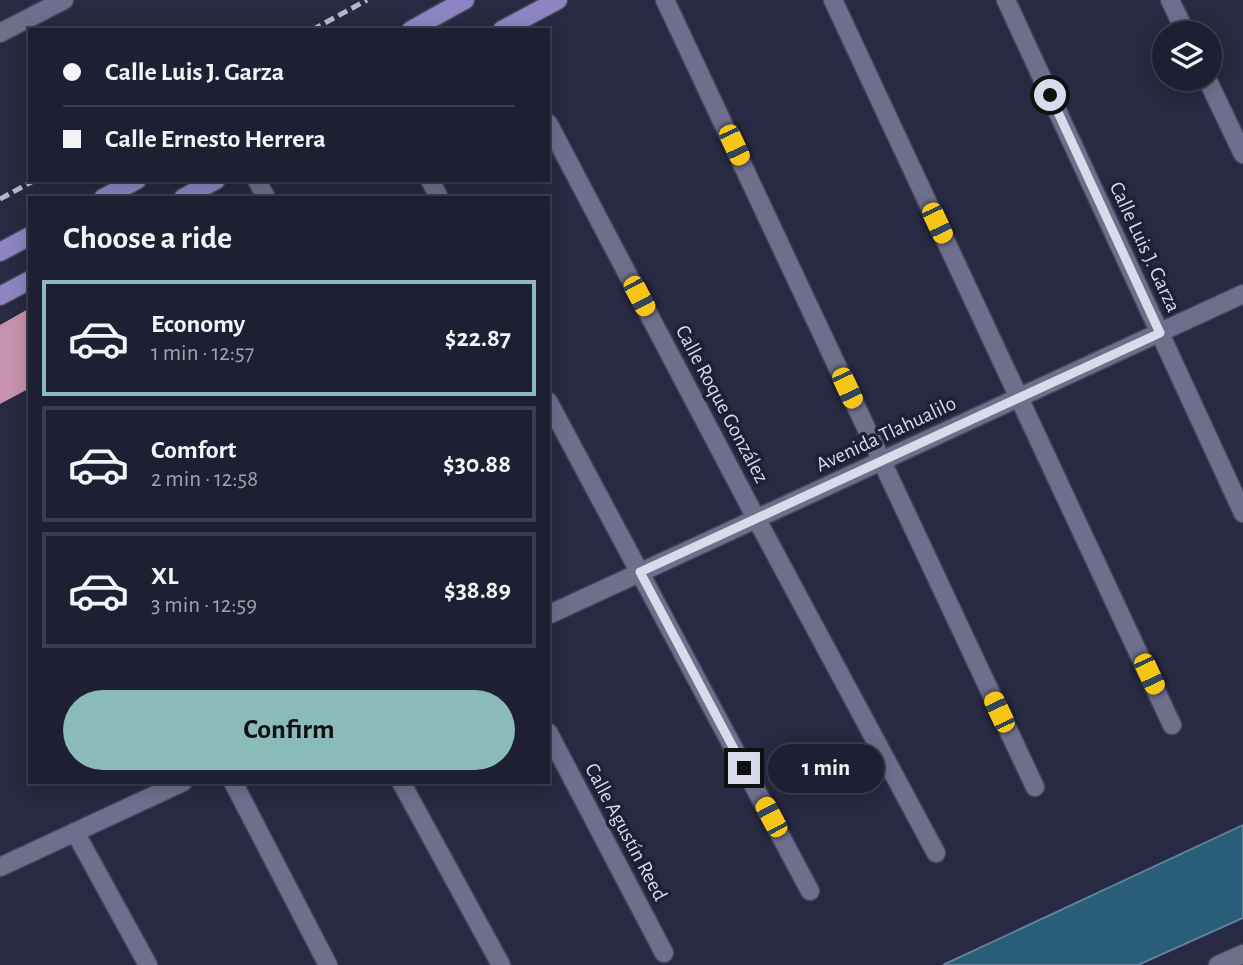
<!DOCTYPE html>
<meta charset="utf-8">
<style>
body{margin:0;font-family:"Alegreya Sans",sans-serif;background:#2b2c3e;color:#f1f3f6;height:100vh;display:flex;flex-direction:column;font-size:26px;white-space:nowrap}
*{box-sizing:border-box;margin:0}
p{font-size:23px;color:#a1a2ac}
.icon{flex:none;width:38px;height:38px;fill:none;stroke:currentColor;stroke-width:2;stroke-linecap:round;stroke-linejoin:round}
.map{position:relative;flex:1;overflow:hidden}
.sheet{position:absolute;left:28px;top:196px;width:522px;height:588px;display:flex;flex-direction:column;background:#1e1f32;border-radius:0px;box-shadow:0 4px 18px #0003,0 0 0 2px #3c3d4d}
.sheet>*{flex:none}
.guide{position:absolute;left:28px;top:28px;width:522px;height:154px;border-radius:0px;box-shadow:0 4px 18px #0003,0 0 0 2px #3c3d4d;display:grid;align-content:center;height:154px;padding:0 35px;background:#1e1f32}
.fabs{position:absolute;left:1152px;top:21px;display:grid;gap:14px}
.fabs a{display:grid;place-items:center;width:70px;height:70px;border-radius:50%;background:#1e1f32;box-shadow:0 4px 18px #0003,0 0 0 2px #3c3d4d;font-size:35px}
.end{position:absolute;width:32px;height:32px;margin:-16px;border:9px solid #d9daeb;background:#111;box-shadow:0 0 0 4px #111}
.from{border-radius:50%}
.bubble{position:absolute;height:49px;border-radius:24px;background:#1e1f32;box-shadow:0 4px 18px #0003,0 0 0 2px #3c3d4d;font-size:23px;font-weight:700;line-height:49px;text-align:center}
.car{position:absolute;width:21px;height:42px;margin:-21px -10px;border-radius:9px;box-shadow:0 0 5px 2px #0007;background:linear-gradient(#f5c518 24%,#345 0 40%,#f5c518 0 76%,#345 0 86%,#f5c518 0)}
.guide b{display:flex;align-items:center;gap:24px;height:66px;font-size:26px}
.guide b+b{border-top:2px solid #3c3d4d}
.guide i{width:18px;height:18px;background:#f1f3f6}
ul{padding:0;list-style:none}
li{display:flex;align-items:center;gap:21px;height:116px;margin:0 14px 10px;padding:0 21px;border:4px solid #3c3d4d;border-radius:0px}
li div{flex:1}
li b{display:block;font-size:26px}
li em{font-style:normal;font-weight:700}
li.on{border-color:#8bbbb9}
li>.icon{width:63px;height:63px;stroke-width:1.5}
h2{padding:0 35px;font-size:32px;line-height:84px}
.cta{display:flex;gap:14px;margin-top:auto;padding:14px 35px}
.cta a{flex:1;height:80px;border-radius:42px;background:#8bbbb9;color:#111;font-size:28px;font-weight:700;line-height:80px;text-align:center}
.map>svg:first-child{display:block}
.water{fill:#295d7a;stroke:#5e829c;stroke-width:2}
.building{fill:#c792ad}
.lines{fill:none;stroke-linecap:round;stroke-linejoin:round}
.minor-casing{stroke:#45455b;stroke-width:21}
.major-casing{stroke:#45455b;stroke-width:21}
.minor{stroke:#6e6f8d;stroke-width:18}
.major{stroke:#8c85c1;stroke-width:18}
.rail{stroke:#b5b6c9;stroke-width:5;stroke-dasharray:10 5;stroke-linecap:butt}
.route{stroke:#d9daeb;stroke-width:9}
.labels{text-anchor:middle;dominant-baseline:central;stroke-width:7;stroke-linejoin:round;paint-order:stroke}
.street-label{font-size:21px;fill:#d9daeb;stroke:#1f1f37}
</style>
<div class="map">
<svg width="1243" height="965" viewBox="0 0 1243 965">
<rect width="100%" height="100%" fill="#282942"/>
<polygon class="water" points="1243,825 1243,918 1138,965 943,965"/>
<polygon class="building" points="30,308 30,388 0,404 0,325"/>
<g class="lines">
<g class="minor-casing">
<g id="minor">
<polyline points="665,0 1035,787"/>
<polyline points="833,0 1172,725"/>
<polyline points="1006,0 1243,513"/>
<polyline points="1170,0 1186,33"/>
<polyline points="0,33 64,0"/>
<polyline points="1207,79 1243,154"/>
<polyline points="548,123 756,518 936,853"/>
<polyline points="257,180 266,198"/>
<polyline points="430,180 439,198"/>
<polyline points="548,401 810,891"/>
<polyline points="548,615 1243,294"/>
<polyline points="548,732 664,953"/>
<polyline points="233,782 328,965"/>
<polyline points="401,782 501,965"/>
<polyline points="75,832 148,965"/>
<polyline points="0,867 183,782"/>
<polyline points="1218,965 1243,954"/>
</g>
</g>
<g class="major-casing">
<g id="major">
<polyline points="411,30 465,0"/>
<polyline points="502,30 558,0"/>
<polyline points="103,198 137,180"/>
<polyline points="183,198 216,180"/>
<polyline points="0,252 30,236"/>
<polyline points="0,296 30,280"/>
</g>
</g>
<use href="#minor" class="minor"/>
<use href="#major" class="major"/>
<g class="rail">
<polyline points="312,30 367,0"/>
<polyline points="0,199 35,180"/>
</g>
</g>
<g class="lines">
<polyline class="route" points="744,768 640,572 1160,333 1050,95"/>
</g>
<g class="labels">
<g class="street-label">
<text transform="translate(1145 247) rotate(65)">Calle Luis J. Garza</text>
<text transform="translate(722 404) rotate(62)">Calle Roque González</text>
<text transform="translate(886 434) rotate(-25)">Avenida Tlahualilo</text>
<text transform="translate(626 832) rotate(62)">Calle Agustín Reed</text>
</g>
</g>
</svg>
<div class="fabs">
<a><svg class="icon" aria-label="layers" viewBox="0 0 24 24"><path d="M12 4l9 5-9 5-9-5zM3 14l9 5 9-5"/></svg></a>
</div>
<i class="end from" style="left:1050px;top:95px"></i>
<i class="end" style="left:744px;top:768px"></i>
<div class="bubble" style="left:768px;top:744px;width:116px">1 min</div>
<i class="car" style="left:734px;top:145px;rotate:155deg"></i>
<i class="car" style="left:937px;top:223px;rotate:155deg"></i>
<i class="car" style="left:639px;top:296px;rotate:152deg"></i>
<i class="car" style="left:847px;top:388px;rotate:155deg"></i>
<i class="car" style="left:1149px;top:674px;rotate:155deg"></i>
<i class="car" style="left:999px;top:712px;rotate:335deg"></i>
<i class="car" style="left:771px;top:817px;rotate:332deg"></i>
<div class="guide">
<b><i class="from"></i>Calle Luis J. Garza</b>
<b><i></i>Calle Ernesto Herrera</b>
</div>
<section class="sheet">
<h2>Choose a ride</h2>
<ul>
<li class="on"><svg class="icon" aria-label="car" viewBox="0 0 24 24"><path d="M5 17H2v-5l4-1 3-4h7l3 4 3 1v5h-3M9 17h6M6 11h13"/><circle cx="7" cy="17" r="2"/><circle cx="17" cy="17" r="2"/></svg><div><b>Economy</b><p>1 min · 12:57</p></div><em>$22.87</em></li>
<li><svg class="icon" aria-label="car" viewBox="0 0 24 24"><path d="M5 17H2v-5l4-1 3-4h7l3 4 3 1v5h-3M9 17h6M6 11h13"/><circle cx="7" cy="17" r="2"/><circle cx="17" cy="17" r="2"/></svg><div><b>Comfort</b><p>2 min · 12:58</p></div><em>$30.88</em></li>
<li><svg class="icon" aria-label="car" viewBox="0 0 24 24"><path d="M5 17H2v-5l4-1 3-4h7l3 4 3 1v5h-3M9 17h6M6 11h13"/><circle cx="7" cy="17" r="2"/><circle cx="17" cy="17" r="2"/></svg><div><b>XL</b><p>3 min · 12:59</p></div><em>$38.89</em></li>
</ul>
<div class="cta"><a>Confirm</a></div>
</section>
</div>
